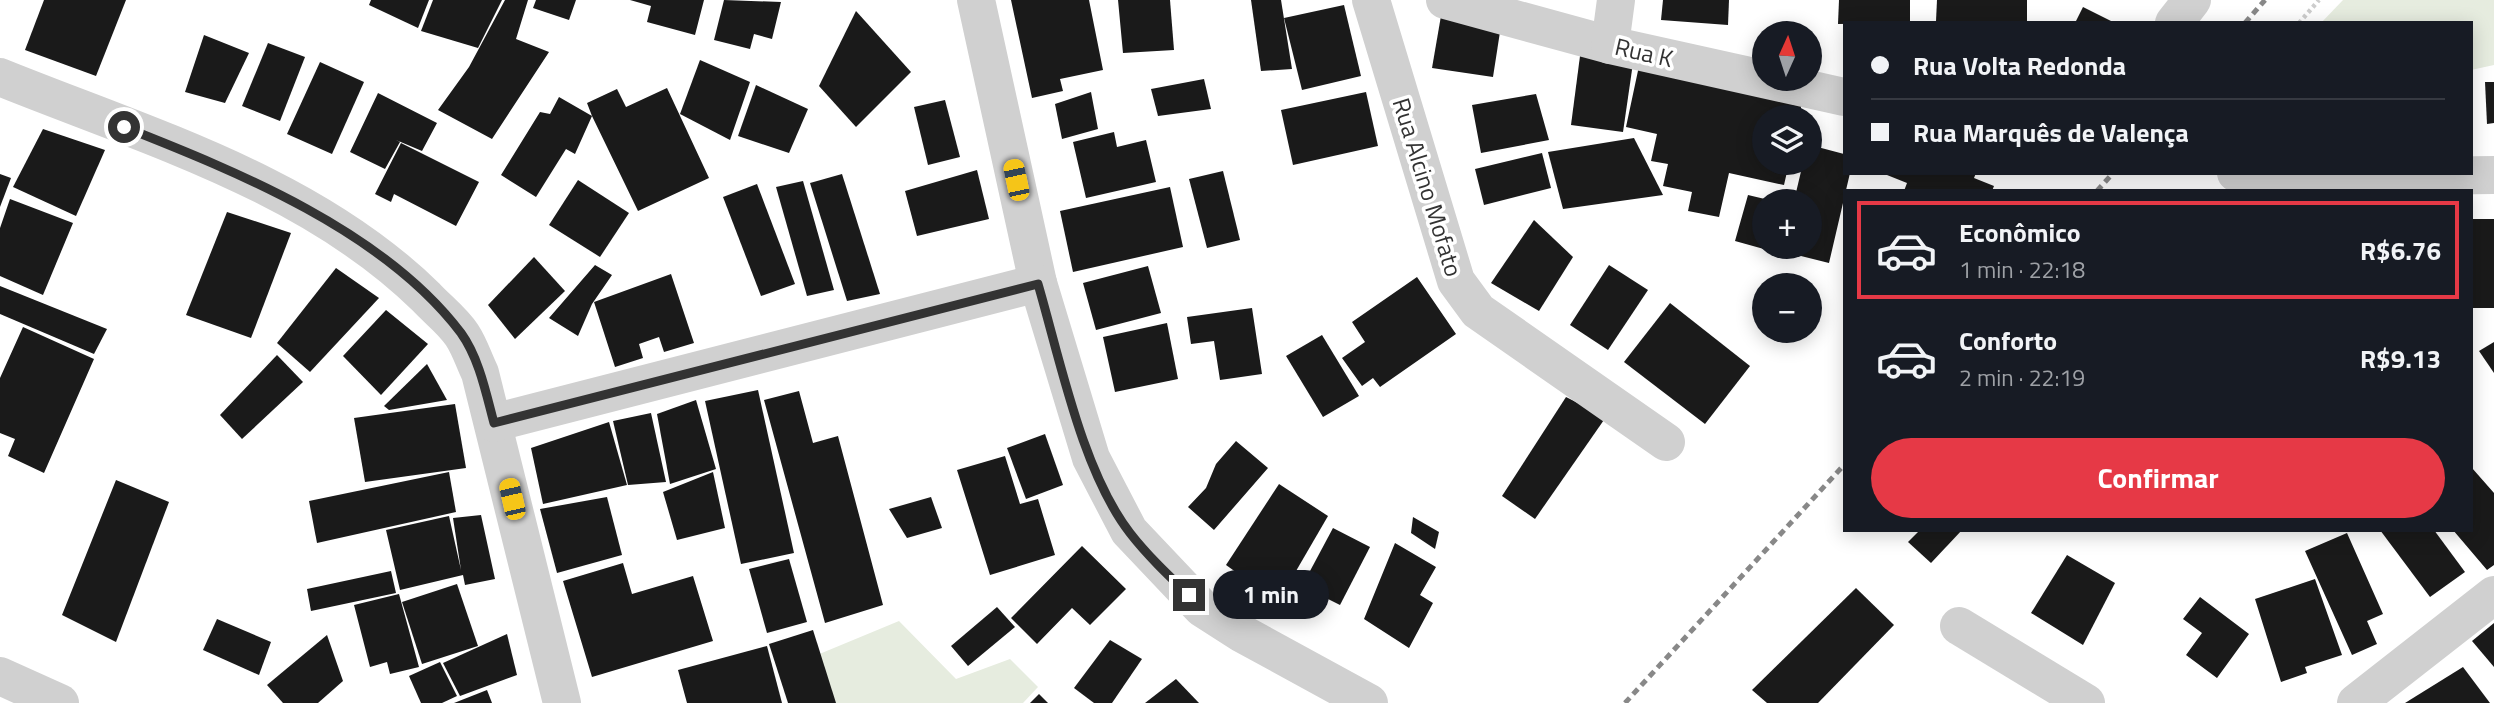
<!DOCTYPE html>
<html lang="pt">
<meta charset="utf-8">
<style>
body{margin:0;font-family:"Titillium Web",sans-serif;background:#242831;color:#f1f3f6;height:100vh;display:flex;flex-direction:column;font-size:26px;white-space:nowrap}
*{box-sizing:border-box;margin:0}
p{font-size:23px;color:#9ea1a6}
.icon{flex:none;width:38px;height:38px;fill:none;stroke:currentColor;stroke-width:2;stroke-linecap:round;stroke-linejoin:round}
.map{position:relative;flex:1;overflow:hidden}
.details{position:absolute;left:1843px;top:189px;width:630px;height:343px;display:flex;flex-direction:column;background:#171b24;border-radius:0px;box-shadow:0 4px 18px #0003}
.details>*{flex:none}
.top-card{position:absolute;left:1843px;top:21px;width:630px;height:154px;border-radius:0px;box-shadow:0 4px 18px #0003;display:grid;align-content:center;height:154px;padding:0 28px;background:#171b24}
.needle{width:46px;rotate:3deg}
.tools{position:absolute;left:1752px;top:21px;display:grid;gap:14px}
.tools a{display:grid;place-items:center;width:70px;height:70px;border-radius:50%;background:#171b24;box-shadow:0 4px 18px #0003;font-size:35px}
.end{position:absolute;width:32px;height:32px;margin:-16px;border:9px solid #333;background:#fff;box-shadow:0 0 0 4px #fff}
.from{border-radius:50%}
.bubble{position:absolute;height:49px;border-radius:24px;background:#171b24;box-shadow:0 4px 18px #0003;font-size:23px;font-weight:700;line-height:49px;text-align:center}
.car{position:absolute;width:21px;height:42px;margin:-21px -10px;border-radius:9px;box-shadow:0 0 5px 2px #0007;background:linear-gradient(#f5c518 24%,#345 0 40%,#f5c518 0 76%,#345 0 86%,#f5c518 0)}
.top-card b{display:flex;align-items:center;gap:24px;height:66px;font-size:26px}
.top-card b+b{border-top:2px solid #363941}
.top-card i{width:18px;height:18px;background:#f1f3f6}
ul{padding:12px 0 0;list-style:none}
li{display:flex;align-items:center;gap:21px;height:98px;margin:0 14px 10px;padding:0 14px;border:4px solid transparent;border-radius:0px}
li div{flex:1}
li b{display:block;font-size:26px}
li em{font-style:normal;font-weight:700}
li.on{border-color:#e63946}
li>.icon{width:63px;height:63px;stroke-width:1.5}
.primary-button{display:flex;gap:14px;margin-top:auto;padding:14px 28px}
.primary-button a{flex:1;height:80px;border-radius:42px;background:#e63946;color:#fff;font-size:28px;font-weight:700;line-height:80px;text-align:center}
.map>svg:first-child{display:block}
.green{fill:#e6ecdf}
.building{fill:#1a1a1a}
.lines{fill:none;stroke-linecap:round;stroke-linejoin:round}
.path{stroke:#cdcdcd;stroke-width:4.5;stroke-dasharray:3.5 3.5;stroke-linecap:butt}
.minor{stroke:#d0d0d0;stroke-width:38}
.rail{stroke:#888;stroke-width:5;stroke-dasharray:7 5;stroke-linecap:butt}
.route{stroke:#333;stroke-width:9}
.labels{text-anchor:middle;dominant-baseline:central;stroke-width:7;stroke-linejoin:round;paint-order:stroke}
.street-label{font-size:24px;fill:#333;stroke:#fff}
</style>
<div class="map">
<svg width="2494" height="703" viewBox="0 0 2494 703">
<rect width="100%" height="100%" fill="#fff"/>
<g class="green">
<polygon points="2343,0 2494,0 2494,65 2471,70 2471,23 2321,23"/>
<polygon points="899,621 956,679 1010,659 1038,687 1023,703 799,703 817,655"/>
</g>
<g class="building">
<polygon points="44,0 126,0 96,76 25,50"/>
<polygon points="371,0 429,0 418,28 369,5"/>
<polygon points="433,0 502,0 478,48 421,31"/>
<polygon points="505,0 528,0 516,39 549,52 492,139 438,110 469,67"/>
<polygon points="536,0 576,0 569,20 533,8"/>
<polygon points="630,0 704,0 695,35 647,22 651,6"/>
<polygon points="724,0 781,2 772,39 754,34 750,49 714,40"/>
<polygon points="1011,0 1089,0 1103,70 1060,79 1063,91 1032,98"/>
<polygon points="1118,0 1170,0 1174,50 1123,53"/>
<polygon points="1251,0 1281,0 1292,69 1261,71"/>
<polygon points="1663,0 1729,0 1728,25 1661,20"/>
<polygon points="1839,0 1910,0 1910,23 1838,24"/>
<polygon points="1937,0 2027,0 2027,23 1936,21"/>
<polygon points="1344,5 1361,76 1302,90 1284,18"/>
<polygon points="2083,7 2115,23 2075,23"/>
<polygon points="1442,10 1502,19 1493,77 1432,68"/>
<polygon points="856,11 911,72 856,127 819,86"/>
<polygon points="204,35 249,53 225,103 185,92"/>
<polygon points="268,43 305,57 280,121 242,106"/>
<polygon points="1580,56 1633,63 1623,132 1571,125"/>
<polygon points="700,60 750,82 730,140 680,114"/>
<polygon points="320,62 364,82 332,154 287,134"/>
<polygon points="1639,66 1802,102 1799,117 1764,117 1764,163 1789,163 1784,185 1729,173 1719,217 1688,211 1692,192 1663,186 1668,164 1651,161 1657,134 1626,127"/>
<polygon points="1204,79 1211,109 1158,116 1151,89"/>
<polygon points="2485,82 2494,82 2494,123 2487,124"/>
<polygon points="756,85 808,109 789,153 738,136"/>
<polygon points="667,88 709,178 638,211 592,116 575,154 566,149 536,197 501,175 540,112 550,114 559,97 592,116 587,103 617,89 626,107"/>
<polygon points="1091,92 1098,129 1062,139 1055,104"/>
<polygon points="1366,92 1378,146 1293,165 1281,110"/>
<polygon points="378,93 437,123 422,151 396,140 400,142 385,169 350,152"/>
<polygon points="1536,94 1549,140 1481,153 1472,105"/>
<polygon points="945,100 960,157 928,165 914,107"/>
<polygon points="43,129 105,150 76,216 13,187"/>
<polygon points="1114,132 1117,147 1146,140 1156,182 1086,198 1073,142"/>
<polygon points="1634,138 1663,195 1563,209 1548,152"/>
<polygon points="401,143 479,182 456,226 394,194 391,202 375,194"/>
<polygon points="1810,145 1844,154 1844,173 1850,173 1829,263 1781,251 1782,247 1810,247 1810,201 1794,201 1803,163 1810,163"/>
<polygon points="1542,153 1551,188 1484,205 1475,169"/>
<polygon points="977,170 989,219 917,236 905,191"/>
<polygon points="1223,171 1240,240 1207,248 1189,179"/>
<polygon points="1882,173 1976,173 1974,178 1994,186 1992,191 1904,191 1907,183"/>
<polygon points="0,174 11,178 0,207"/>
<polygon points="842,174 880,294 847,301 810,183"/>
<polygon points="578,180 629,213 600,257 549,225"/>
<polygon points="803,181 834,290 807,296 776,187"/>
<polygon points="757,184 795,284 761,296 723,197"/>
<polygon points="1170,187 1183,247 1073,272 1060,211"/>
<polygon points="1748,195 1769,200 1764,201 1764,247 1772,247 1771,251 1735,241"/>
<polygon points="10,199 73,223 43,295 0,276 0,228"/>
<polygon points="227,212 291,233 251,338 186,315"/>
<rect x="2471" y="219" width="23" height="89"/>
<polygon points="1534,220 1573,257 1539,311 1491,283"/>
<polygon points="534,257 565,291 515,339 488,305"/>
<polygon points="595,265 612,275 592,304 578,336 549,318"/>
<polygon points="1609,265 1648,290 1608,350 1570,325"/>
<polygon points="1148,266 1161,313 1096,330 1083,283"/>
<polygon points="336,268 379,298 310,372 277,343"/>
<polygon points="671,274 694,343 664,352 659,337 639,344 643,358 615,367 594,302"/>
<polygon points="1417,277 1456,334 1380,387 1373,378 1362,386 1342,358 1365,342 1352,322"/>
<polygon points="0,286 107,329 94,354 0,314"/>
<polygon points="1670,303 1750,366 1705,424 1624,362"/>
<polygon points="1252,308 1262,374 1220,380 1214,341 1191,344 1187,317"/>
<polygon points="386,310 428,344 381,395 343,356"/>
<polygon points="1167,323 1178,379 1115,392 1103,337"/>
<polygon points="23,327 94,359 44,473 8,456 15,439 0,433 0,378"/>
<polygon points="1322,335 1359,396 1323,417 1286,356"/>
<polygon points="2494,342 2494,373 2479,351"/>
<polygon points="277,355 303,382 242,439 220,415"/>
<polygon points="427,364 447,400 389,410 384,406"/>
<polygon points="758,390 794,553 741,564 705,401"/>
<polygon points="799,391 813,443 838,436 883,605 825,623 764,400"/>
<polygon points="1566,397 1606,417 1535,519 1502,496"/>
<polygon points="696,400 716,469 670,484 657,414"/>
<polygon points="455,404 466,468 365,482 354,418"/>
<polygon points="651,413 666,482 628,485 613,421"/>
<polygon points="609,422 627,485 543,504 531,448"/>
<polygon points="1045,434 1063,485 1026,499 1007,448"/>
<polygon points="1236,441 1268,468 1214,530 1188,507 1206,488 1216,464"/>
<polygon points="1005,456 1020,504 1038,499 1055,555 990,575 957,470"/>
<polygon points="2472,468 2494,493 2494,565 2487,570 2453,530 2471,530"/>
<polygon points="449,472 456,512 317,543 309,501"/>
<polygon points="713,472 725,528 677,540 663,492"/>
<polygon points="116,480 169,502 116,642 62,615"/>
<polygon points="1279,484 1328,516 1278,602 1226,565"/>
<polygon points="607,497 622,555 557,573 540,509"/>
<polygon points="931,497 942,528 907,538 889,509"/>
<polygon points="481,515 495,579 465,585 463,575 400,590 386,530 449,516 461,570 453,518"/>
<polygon points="1413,517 1439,532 1435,549 1411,533"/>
<polygon points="1333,528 1370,547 1340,605 1302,586"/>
<polygon points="1920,530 1962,530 1931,563 1908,542"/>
<polygon points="2380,530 2434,530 2465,572 2430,597"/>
<polygon points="2347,533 2383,614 2367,621 2377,644 2352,655 2305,551"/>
<polygon points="1395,543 1436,567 1420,595 1433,603 1409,648 1364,619"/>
<polygon points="1082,546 1126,589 1090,625 1072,608 1037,644 1011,618"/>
<polygon points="2067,555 2115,583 2083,645 2031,613"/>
<polygon points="789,559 807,622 767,633 749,569"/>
<polygon points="623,563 632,594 693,576 713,641 592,677 563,581"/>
<polygon points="391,571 396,593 311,611 307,589"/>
<polygon points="2315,579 2342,655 2305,667 2307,673 2281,682 2255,599"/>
<polygon points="457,584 478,646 422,664 402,602"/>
<polygon points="1856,588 1894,625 1818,703 1767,703 1752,690"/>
<polygon points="399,594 419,667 390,674 387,662 370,667 354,605"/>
<polygon points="2200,597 2249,634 2217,678 2186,655 2202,633 2183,619"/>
<polygon points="997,607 1015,627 968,666 951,646"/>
<polygon points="217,619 271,642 259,675 203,650"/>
<polygon points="2494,623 2494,667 2472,641"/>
<polygon points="813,630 836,703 788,703 769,644"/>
<polygon points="507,634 517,675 460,696 443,663"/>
<polygon points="327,635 343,681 318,703 283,703 267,685"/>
<polygon points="1110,640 1142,659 1112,703 1094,703 1074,688"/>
<polygon points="767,646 782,703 687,703 678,670"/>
<polygon points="440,662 457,696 442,703 421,703 409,676"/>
<polygon points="2463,667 2490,703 2405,703"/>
<polygon points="1176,679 1199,703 1145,703"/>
<polygon points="487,690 492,703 454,703"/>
<polygon points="1039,694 1048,703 1030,703"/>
</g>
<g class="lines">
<polyline class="path" points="2299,23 2319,0"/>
<g class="minor">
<polyline points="976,0 1038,283 1091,458 1129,531 1202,608 1241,633 1369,703"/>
<polyline points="1371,0 1456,281 1478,311 1666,442"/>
<polyline points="1445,0 1610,45 1844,97"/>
<polyline points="2174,23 2192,0"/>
<polyline points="1610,45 1616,0"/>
<path d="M0,77C146,136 311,184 426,297C437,309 453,321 462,335C470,347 474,361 480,373L562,703"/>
<polyline points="2236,173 2333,177 2494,175"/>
<polyline points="493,423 1038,283"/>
<polyline points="1959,626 2086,703"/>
<polyline points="0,676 60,703"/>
<polyline points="2356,703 2494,595"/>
</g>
<g class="rail">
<polyline points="2245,23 2265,0"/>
<polyline points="2097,191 2113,173"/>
<polyline points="1625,703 1844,465"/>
</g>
</g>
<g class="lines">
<path class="route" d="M124,127C238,172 384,231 461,333C479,358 486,393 494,423L1038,284C1060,359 1082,471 1130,533C1147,555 1168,575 1189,595"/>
</g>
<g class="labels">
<g class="street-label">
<text transform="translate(1644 52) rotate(13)">Rua K</text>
<text transform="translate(1428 187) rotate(73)">Rua Alcino Mofato</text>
</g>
</g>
</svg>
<div class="tools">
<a><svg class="needle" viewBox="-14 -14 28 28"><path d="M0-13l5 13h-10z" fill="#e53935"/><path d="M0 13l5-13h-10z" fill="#9ea1a6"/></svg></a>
<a><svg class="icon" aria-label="layers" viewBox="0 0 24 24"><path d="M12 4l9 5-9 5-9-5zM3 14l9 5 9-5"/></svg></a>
<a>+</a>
<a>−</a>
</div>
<i class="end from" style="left:124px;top:127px"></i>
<i class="end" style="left:1189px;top:595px"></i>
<div class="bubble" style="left:1213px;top:570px;width:116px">1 min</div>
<i class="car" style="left:1016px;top:180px;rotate:348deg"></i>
<i class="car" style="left:512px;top:499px;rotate:347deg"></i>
<div class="top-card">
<b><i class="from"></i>Rua Volta Redonda</b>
<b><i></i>Rua Marquês de Valença</b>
</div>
<section class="details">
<ul>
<li class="on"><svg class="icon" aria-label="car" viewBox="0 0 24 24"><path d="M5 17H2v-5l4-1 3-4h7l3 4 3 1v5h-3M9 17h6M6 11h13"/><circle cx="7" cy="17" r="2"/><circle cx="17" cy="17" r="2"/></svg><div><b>Econômico</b><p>1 min · 22:18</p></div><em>R$6.76</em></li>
<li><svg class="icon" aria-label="car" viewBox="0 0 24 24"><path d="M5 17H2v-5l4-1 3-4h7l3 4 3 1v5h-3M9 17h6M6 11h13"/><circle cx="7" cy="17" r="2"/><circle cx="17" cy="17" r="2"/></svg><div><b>Conforto</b><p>2 min · 22:19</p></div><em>R$9.13</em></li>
</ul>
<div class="primary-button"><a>Confirmar</a></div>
</section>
</div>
